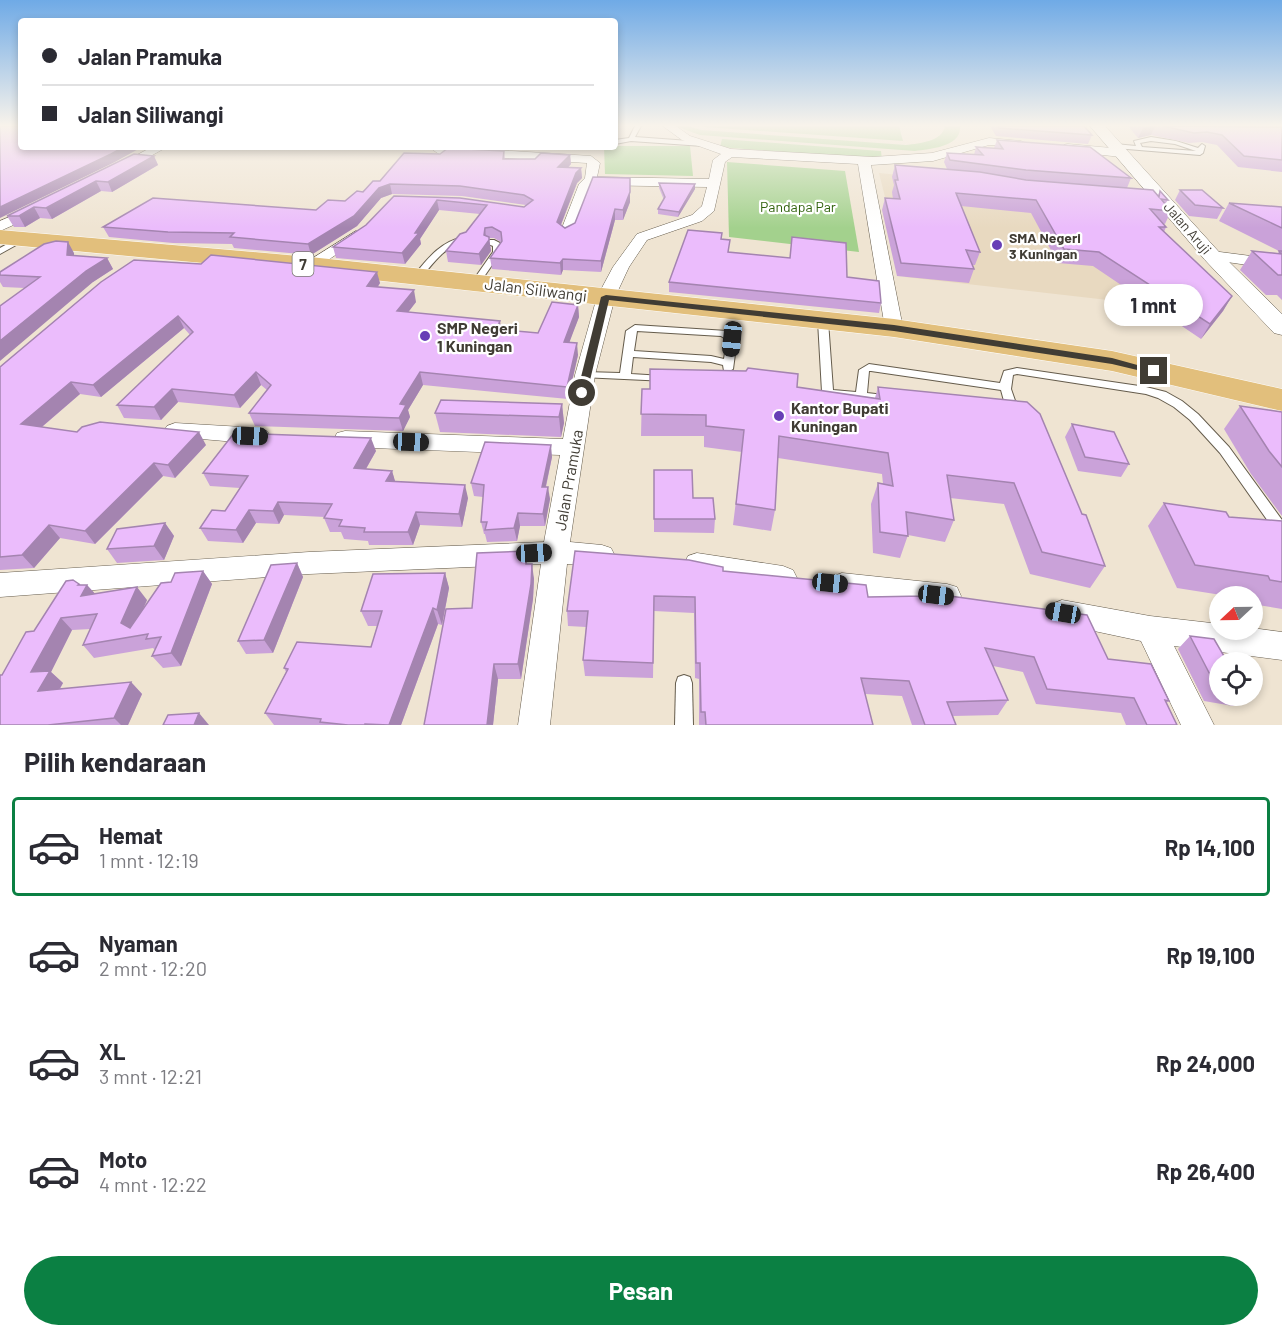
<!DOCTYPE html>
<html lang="id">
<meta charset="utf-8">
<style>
body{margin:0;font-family:Barlow,sans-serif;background:#f7f7f7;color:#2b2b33;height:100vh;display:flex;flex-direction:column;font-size:22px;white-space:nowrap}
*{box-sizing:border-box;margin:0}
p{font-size:20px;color:#7c7c81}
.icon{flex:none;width:33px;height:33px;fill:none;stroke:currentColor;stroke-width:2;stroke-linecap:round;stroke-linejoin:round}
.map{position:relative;height:725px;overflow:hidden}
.side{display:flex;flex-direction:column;background:#fff;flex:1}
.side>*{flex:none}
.guide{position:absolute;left:18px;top:18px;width:600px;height:132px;border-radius:6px;box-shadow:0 3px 9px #0003;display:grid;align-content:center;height:132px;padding:0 24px;background:#fff}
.needle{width:39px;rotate:248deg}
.fabs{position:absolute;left:1209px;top:586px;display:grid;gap:12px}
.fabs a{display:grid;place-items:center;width:54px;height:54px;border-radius:50%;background:#fff;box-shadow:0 3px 9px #0003;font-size:30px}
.end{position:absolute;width:27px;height:27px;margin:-14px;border:8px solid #403c34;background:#fff;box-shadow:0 0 0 3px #fff}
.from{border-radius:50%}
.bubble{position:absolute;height:42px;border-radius:21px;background:#fff;box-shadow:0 3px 9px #0003;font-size:20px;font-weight:700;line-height:42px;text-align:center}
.car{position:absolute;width:18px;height:36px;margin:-18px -9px;border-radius:8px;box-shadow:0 0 4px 2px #0007;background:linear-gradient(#222 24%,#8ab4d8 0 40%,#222 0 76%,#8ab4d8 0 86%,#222 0)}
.guide b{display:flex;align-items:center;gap:21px;height:57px;font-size:22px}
.guide b+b{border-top:2px solid #e1e1e2}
.guide i{width:15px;height:15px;background:#2b2b33}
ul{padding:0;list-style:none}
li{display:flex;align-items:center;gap:18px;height:99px;margin:0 12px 9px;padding:0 12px;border:3px solid transparent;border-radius:6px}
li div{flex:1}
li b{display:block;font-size:22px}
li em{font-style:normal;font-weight:700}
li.current{border-color:#0b8043}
li>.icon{width:54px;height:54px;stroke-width:1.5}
h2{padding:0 24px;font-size:27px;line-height:72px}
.action{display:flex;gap:12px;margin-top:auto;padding:12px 24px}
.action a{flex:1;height:69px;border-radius:36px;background:#0b8043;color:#fff;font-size:24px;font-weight:700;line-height:69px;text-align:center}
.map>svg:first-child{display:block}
.built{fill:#e8d9c0}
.green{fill:#a3d18d}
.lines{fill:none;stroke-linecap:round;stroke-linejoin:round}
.service-casing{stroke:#655c4c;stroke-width:2}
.minor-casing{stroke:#655c4c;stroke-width:1}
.tertiary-casing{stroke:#655c4c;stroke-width:1}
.primary-casing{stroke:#fff;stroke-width:1}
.service{fill:#fff;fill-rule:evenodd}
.minor{fill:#fff;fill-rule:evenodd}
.tertiary{fill:#fff;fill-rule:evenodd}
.primary{fill:#e2bf7c;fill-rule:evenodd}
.wall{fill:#caa2d9}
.shaded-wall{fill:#a484b0}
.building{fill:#ebbcfc;stroke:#a484b0;stroke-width:1.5}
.route{fill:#403c34}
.poi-dot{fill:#673eb6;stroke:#fff;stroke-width:2}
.labels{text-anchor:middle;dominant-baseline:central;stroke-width:4.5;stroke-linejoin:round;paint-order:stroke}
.far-park-label{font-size:14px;fill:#30620c;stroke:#fff}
.far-street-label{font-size:14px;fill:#403c34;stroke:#fff}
.far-poi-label{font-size:14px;font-weight:bold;fill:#403c34;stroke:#fff;text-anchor:start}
.shield{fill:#fff;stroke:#797671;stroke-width:1.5}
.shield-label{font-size:15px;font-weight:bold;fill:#403c34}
.street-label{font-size:16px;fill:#403c34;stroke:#fff}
.poi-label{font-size:16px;font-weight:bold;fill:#403c34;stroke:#fff;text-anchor:start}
</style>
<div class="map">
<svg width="1282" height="725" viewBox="0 0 1282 725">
<rect width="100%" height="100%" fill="#efe4d2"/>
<polygon class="built" points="879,173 1003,185 1071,212 1143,304 905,277"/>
<g class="green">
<path d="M675,126H688L701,130L906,145C920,143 942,142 945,126H960C962,147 930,149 915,151L700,135Z"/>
<polygon points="705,126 899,126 903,141 704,127"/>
<polygon points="722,139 881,151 882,160 720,147"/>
<polygon points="615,146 690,146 693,176 605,174 604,147"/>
<polygon points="727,162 845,171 859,252 729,237"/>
</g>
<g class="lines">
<g class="service-casing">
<g id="service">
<polygon points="635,126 641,126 635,137 703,142 706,144 703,146 631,141 615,144 615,140 629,138"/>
<path d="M1151,137L1176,141L1198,148L1202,144L1205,146L1203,153L1200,155L1115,148L1112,146L1115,144L1136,146L1134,141ZM1151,141L1175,144L1196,151L1142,147L1140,143Z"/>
<polygon points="20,237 26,237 27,239 0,254 0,248"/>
<path d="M463,237H466V241C445,246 434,262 421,278H415V274C429,257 441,242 463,237Z"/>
<polygon points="488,240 494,240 500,243 501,252 479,284 473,284 472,282 493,252 493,246 488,244"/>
<polygon points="823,318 828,321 833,390 856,392 859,370 869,364 1000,383 1004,371 1017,368 1146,387 1166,392 1182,401 1198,414 1229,447 1282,520 1280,524 1275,525 1270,524 1220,453 1190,420 1174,407 1158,398 1146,394 1017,374 1013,375 1011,389 1019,412 1017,415 1009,415 1007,412 1001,390 871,371 869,371 867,393 893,396 895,399 893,402 889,403 824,395 822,392 818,321"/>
<path d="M635,325L727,331L737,339L733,369L728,372L724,371L723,365L711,362L633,357L631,374L663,376L667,377L668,379L667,381L581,377L580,375L585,372L620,373L626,331ZM637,331L721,336L727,340L724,359L711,356L634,351Z"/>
<polygon points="684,675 690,677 692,683 693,725 675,725 676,683 678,677"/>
</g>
</g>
<g class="minor-casing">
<g id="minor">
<polygon points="663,126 676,126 690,136 731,149 873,157 932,153 989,138 1021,141 1027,144 1021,147 989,145 933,161 871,165 903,328 900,332 888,332 885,328 858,164 732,157 725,162 714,211 702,221 647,240 629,267 615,297 595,375 570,542 602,545 611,548 615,556 611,564 602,567 567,564 550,725 518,725 541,564 309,574 0,597 0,573 309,552 544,542 560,455 345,447 337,445 334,439 337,433 345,431 563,439 575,375 597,297 613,267 637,234 692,215 702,206 707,187 592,185 574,233 567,237 560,233 579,184 585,178 587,163 439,154 433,150 437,147 448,147 591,156 600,163 597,177 709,179 713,160 721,154 682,140"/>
<polygon points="1068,144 1122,149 1128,153 1122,157 1064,151 1064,145"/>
<polygon points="152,147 167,147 125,170 117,170 115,167"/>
<polygon points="33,207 38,208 40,211 38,214 0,231 0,221"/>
<polygon points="356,231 361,232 363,235 361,238 316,268 310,270 302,265"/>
<polygon points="1212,251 1282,260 1282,270 1206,259 1204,256"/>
<polygon points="175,423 259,428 267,431 270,436 267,441 259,444 167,436 164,431 167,426"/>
<polygon points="697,553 783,566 793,570 797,578 793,586 783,590 697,575 688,572 684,564 688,556"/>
<polygon points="842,573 947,584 957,587 961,596 957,605 947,608 842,597 832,593 828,585 832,577"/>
<polygon points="1062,600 1150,616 1220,624 1220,630 1252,628 1282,632 1282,660 1174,646 1214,725 1181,725 1141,641 1052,622 1048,613 1052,604"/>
</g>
</g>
<g class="tertiary-casing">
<polygon id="tertiary" points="1090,126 1105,126 1219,252 1282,314 1282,335 1274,333 1205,260"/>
</g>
<g class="primary-casing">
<polygon id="primary" points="0,230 310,257 894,319 1112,351 1282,389 1282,411 1112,371 894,337 310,273 0,244"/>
</g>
<use href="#service" class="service"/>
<use href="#minor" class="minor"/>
<use href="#tertiary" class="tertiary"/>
<use href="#primary" class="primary"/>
</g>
<g class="wall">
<polygon points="990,126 1084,126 1092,135 1088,144 996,136"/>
<polygon points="1128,126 1282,126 1282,172 1238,167 1217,145 1202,142 1189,143 1151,135 1138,138"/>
<polygon points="997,140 1131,178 1127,188 1158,195 1160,191 1168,200 1165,204 1171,211 1165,224 1162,223 1166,227 1164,232 1232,296 1223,311 1201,339 1093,266 1058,263 1031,213 961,206 980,252 975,265 972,265 974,269 969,283 897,276 882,210 885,198 893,199 892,192 894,185 892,177 895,165 947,169 944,162 947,153 974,155 976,147 994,148"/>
<polygon points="504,151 505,159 535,159 570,155 571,164 568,168 581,168 582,178 577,183 561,225 565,228 575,223 630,178 630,202 623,220 615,220 601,272 563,270 561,275 492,269 490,258 501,242 494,238 489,238 491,251 481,265 448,262 446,251 466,232 480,214 439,210 420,239 421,244 405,264 336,258 333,247 366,225 394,196 524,207 526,205 462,196 392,194 381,198 357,226 311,255 234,248 232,244 173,243 109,237 103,227 316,210 345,201 380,181 440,154"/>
<polygon points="154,156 158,165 112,192 101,191 52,219 40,218 25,227 14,227 7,216"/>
<polygon points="659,183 695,184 695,189 678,217 658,214 658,209 664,200 659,188"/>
<polygon points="1180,190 1223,208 1217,219 1189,216 1175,200"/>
<polygon points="1229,203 1282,207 1282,300 1277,295 1266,295 1240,270 1252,251 1278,253 1279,251 1219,221"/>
<polygon points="722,233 722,239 729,252 790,258 792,237 881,303 879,313 669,292 669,282"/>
<polygon points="74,253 74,256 107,258 113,269 93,282 25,288 3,287 0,282 0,272"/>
<polygon points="101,282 380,283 378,287 416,302 408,312 501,329 538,333 578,305 579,317 569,342 578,355 568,399 423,385 408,410 410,417 403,431 255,426 249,413 267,390 261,385 240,408 178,402 161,420 124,418 117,405 190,335 184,328 101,397 80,394 42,427 77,432 206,445 175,478 163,476 95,544 60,538 34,568 0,570 0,367"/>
<polygon points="797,387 875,398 878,387 1027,402 1105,566 1090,588 1030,574 1004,504 950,498 954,520 945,542 908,535 900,558 873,553 871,504 878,483 883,484 882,474 778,458 775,510 771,531 733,525 742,452 704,447 704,436 641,436 642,389"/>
<polygon points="562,404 564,423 561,437 440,432 435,413"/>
<polygon points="1240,406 1282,412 1282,516 1251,474 1224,429"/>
<polygon points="1072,424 1129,464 1121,477 1078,471 1065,437"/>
<polygon points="376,451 366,469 392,471 395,482 468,498 462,527 420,525 413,545 369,545 368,541 344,539 341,532 330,532 324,518 325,517 284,515 279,524 256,523 243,543 208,541 200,528 225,511 240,488 210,486 203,473"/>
<polygon points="552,457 546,487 550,499 545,526 520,526 517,541 487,542 485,534 484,534 481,522 483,497 474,496 471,483"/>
<polygon points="654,470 693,498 715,519 714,533 654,532"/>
<polygon points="1164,503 1229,517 1282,521 1282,609 1252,604 1252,597 1234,597 1177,588 1148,526"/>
<polygon points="165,523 174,536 164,560 117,563 107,549"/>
<polygon points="297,563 303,577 273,653 246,654 238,641"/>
<polygon points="529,564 534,579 533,599 521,679 498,679 493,725 424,725 472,608"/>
<polygon points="203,571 212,584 181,666 163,668 152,656 155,650 153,648 94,658 83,645 91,629 72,630 51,672 63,683 60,689 131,682 142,694 128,725 0,725 2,675 34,631 79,584 81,585 87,585 95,594 147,600 142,611 171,582"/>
<polygon points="723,571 868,597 920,596 921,592 1108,659 1169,701 1166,703 1177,725 1126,725 1121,713 1036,704 1023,672 993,666 1008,700 998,715 953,716 956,725 912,725 902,696 865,694 873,725 699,725 699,679 695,678 694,613 654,611 653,678 585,676 583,660 586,627 568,626 567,611"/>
<polygon points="445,573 449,588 442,625 438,624 401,725 274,725 265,713 286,672 284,668 371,647 377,626 368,626 361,611"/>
<polygon points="1190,636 1220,663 1220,696 1243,696 1233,706 1204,701 1178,649"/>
</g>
<g class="shaded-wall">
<polygon points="1150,126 1155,126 1151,135 1138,138 1143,128"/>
<polygon points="124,147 142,147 115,162 0,218 0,207"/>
<polygon points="570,155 571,164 559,177 558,167"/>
<polygon points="154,156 158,165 112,192 108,182"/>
<polygon points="581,168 582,178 577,183 558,232 557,222 576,173"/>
<polygon points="96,181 101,191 52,219 46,208"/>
<polygon points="390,184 392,194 381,198 357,226 311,255 308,244 379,188"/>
<polygon points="695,184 695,189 678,217 679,212"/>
<polygon points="630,192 630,202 623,220 623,210"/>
<polygon points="437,200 439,210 420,239 421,244 405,264 402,253"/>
<polygon points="34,207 40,218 25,227 19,216"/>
<polygon points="615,209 615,220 601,272 601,261"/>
<polygon points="485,228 486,238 489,237 491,251 481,265 479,254 484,235"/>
<polygon points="68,242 74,253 74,267 67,255"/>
<polygon points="107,258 113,269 93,282 0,361 0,341 86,271"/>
<polygon points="563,259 563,270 561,275 560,263"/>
<polygon points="377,272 380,283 370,298 367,286"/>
<polygon points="414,290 416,302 400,323 397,311"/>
<polygon points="1232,296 1223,311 1201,339 1210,324"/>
<polygon points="578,305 579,317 565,354 564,342"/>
<polygon points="178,316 184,328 101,397 93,385"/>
<polygon points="500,321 502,333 496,329"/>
<polygon points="577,343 578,355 568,399 567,387"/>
<polygon points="256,372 261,385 240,408 234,395"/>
<polygon points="420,372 423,385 408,410 410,417 403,431 399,418 400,404"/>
<polygon points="71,382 80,394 30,437 21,424"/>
<polygon points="172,389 178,402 161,420 154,407"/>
<polygon points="562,404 564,423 561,437 559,417"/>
<polygon points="199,432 206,445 175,478 168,465"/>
<polygon points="371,438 376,451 359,481 354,468"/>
<polygon points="551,445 552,457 543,499 542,487"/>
<polygon points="154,463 163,476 95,544 85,531"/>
<polygon points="392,471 396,484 386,481"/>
<polygon points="465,485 468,498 462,527 459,514"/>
<polygon points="548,487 550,499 545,526 543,514"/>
<polygon points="278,502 284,515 279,524 273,511"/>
<polygon points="249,510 256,523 243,543 236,530"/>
<polygon points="416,512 420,525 413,545 408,532"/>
<polygon points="518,513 520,526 517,541 514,528"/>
<polygon points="165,523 174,536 164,560 154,546"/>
<polygon points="49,525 60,538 34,568 22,555"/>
<polygon points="297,563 303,577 273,653 264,640"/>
<polygon points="532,564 534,579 533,599 521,679 518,664"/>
<polygon points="203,571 212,584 181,666 171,653"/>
<polygon points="445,573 449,588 442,625 437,610"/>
<polygon points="79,584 84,590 87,585 98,597 81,596 78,585"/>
<polygon points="137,587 147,600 131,636 121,623"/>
<polygon points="433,608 438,624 401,725 389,725"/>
<polygon points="61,618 72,630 51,672 63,683 51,703 38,691 31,672"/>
<polygon points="494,664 498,679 493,725 487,725"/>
<polygon points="131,682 142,694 128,725 121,725 114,718"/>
<polygon points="199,713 209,725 194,725"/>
</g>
<g class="building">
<polygon points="0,126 21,126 21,147 124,147 111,154 0,207"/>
<polygon points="998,126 1084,126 1092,135 999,128"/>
<polygon points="1163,126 1282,127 1282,160 1244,156 1222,135 1207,132 1194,133"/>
<polygon points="997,140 1090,147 1131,178 1026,170 950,160 947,153 983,155 976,147 1003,149"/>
<polygon points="448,148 504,151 503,159 535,159 541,153 570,155 558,167 581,168 576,173 557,222 565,228 575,223 593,177 630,178 630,192 623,210 615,209 601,261 563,259 560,263 490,258 502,241 501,232 492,227 485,228 484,235 489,237 489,240 479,254 446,251 460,234 466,232 487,205 437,200 415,233 419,233 402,253 333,247 366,225 394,196 460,198 524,207 533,200 524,195 460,186 390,184 379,188 354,216 308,244 230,237 234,233 168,232 103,227 153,198 316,210 328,200 345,201 357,191 363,192 373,181 380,181 404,153 440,154"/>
<polygon points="134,154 154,156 108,182 96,181 46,208 34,207 19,216 7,216"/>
<polygon points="895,165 980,172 1026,180 1153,190 1159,197 1160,191 1168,200 1161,199 1171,211 1150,209 1166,227 1159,227 1232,296 1210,324 1099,252 1064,249 1036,200 956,193 980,252 966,250 974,269 901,263 885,198 900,199 895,180 898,180"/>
<polygon points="659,183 695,184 679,212 658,209 665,197"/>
<polygon points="1180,190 1202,190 1223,208 1195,205"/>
<polygon points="1229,203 1282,207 1282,228"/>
<polygon points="688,230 722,233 721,239 730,240 728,252 790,258 792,237 846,243 847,277 879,281 881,303 669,282"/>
<polygon points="56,241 68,242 67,255 107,258 86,271 0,341 0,306 40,277 0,275 0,272 44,244"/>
<polygon points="1252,251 1281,254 1279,251 1282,251 1282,275 1278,275"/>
<polygon points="211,255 377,272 367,286 414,290 397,311 500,321 496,329 538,333 552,302 578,305 564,342 577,343 567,387 420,372 400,404 406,405 399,418 249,413 271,385 256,372 234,395 172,389 154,407 117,405 193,332 178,316 93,385 71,382 21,424 77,432 82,427 100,422 199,432 168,465 154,463 85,531 49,525 22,555 0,557 0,367 101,282 134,260 201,264"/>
<polygon points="748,368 798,374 797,387 880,399 878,387 1027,402 1040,414 1082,514 1086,515 1105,566 1042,552 1014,483 947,475 954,520 906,512 908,536 880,532 878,483 893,486 888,453 779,436 775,510 736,504 744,430 706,426 706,415 641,414 642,389 650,389 650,369 746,371"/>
<polygon points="441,400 562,404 559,417 435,413"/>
<polygon points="1240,406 1282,412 1282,467 1269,451"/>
<polygon points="1072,424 1114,432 1129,464 1085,457"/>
<polygon points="234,433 371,438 354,468 392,471 386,481 465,485 459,514 416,512 408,532 364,532 365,528 339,526 342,520 324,518 332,504 278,502 273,511 249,510 236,530 200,528 212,510 225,511 248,476 203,473"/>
<polygon points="485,442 551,445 542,487 548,487 543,514 518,513 514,528 485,530 487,522 481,522 484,485 471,483"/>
<polygon points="654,470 692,470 693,498 713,498 715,519 654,519"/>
<polygon points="1164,503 1226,512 1229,517 1282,521 1282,582 1270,580 1268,576 1195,565"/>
<polygon points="165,523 154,546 107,549 117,529"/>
<polygon points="527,551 526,564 532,564 531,584 518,664 494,664 487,725 424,725 446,609 472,608 477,553"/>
<polygon points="575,551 689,560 723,567 723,571 866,585 868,597 923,596 921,592 1087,615 1108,659 1151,664 1169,701 1165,700 1177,725 1147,725 1134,698 1047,689 1034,657 985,648 1008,700 947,702 956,725 925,725 909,681 861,678 873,725 706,725 705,712 701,712 700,663 696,663 695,597 654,596 653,663 583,660 588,611 567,611"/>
<polygon points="297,563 264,640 238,641 271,565"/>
<polygon points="203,571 171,653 152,656 161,637 146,639 148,634 83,645 97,614 61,618 31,672 50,671 38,691 131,682 114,718 48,725 0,725 0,675 2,675 26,632 34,631 66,581 73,580 79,584 78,585 87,585 81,596 137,587 121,623 130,628 161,583 171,582 175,573"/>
<polygon points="445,573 437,610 433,608 389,725 365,724 365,725 348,725 320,722 321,719 265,713 288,669 284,668 297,642 371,647 382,611 361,611 373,574"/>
<polygon points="1190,636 1214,639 1228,663 1220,663 1220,688 1217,688"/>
<polygon points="199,713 194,725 163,725 168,715"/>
</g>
<linearGradient id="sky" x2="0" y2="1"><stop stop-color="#6faae6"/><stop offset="0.55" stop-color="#f8f3eb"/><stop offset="1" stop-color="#f8f3eb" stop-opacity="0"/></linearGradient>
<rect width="1282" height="228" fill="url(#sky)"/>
<polygon class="route" points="606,295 894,325 1112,358 1159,371 1154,374 1112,364 894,331 609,300 587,393 582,396 577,393 601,297"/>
<g class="poi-dot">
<circle cx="997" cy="245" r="6"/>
<circle cx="425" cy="336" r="6"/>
<circle cx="779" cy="416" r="6"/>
</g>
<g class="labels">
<g class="far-park-label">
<text x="798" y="206">Pandapa Par</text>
</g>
<g class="far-street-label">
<text transform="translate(1188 228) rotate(49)">Jalan Aruji</text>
</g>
<g class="far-poi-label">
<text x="1009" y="237">SMA Negeri<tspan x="1009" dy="16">3 Kuningan</tspan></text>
</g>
<rect class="shield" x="292.5" y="252" width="21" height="24" rx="4.5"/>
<g class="shield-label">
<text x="303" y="264">7</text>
</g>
<g class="street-label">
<text transform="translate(536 289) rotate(7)">Jalan Siliwangi</text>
<text transform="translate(568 480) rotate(-80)">Jalan Pramuka</text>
</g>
<g class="poi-label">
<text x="437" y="327">SMP Negeri<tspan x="437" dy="18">1 Kuningan</tspan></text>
<text x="791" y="407">Kantor Bupati<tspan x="791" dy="18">Kuningan</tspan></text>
</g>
</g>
</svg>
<div class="fabs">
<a><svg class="needle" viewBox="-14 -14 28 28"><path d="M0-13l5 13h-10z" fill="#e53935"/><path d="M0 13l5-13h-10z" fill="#7c7c81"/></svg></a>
<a><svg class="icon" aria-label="locate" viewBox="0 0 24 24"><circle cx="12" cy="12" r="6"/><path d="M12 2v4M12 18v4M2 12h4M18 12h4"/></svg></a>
</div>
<i class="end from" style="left:582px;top:393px"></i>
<i class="end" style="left:1154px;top:371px"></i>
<div class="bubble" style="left:1104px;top:284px;width:99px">1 mnt</div>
<i class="car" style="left:732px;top:339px;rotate:186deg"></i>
<i class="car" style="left:250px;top:436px;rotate:92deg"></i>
<i class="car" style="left:411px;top:442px;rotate:92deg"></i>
<i class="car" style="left:534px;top:553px;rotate:87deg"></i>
<i class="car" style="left:830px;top:583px;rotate:96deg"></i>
<i class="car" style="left:936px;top:595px;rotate:97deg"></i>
<i class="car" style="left:1063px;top:613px;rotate:280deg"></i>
<div class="guide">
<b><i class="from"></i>Jalan Pramuka</b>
<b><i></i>Jalan Siliwangi</b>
</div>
</div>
<section class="side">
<h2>Pilih kendaraan</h2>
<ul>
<li class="current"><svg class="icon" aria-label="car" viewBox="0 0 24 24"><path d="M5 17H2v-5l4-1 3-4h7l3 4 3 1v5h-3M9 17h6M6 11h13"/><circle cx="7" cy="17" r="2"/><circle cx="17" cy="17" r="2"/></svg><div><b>Hemat</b><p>1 mnt · 12:19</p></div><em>Rp 14,100</em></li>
<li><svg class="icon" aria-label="car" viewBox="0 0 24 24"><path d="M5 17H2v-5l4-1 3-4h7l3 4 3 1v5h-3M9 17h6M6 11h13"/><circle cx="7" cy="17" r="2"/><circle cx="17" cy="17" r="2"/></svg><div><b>Nyaman</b><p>2 mnt · 12:20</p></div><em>Rp 19,100</em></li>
<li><svg class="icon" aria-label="car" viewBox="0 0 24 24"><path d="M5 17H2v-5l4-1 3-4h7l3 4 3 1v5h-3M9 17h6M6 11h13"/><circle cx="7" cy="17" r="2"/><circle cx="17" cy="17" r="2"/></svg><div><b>XL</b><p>3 mnt · 12:21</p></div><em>Rp 24,000</em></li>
<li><svg class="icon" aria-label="car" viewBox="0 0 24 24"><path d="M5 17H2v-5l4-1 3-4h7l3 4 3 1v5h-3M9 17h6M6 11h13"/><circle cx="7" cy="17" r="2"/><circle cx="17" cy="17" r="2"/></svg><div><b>Moto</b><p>4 mnt · 12:22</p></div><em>Rp 26,400</em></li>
</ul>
<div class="action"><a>Pesan</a></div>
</section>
